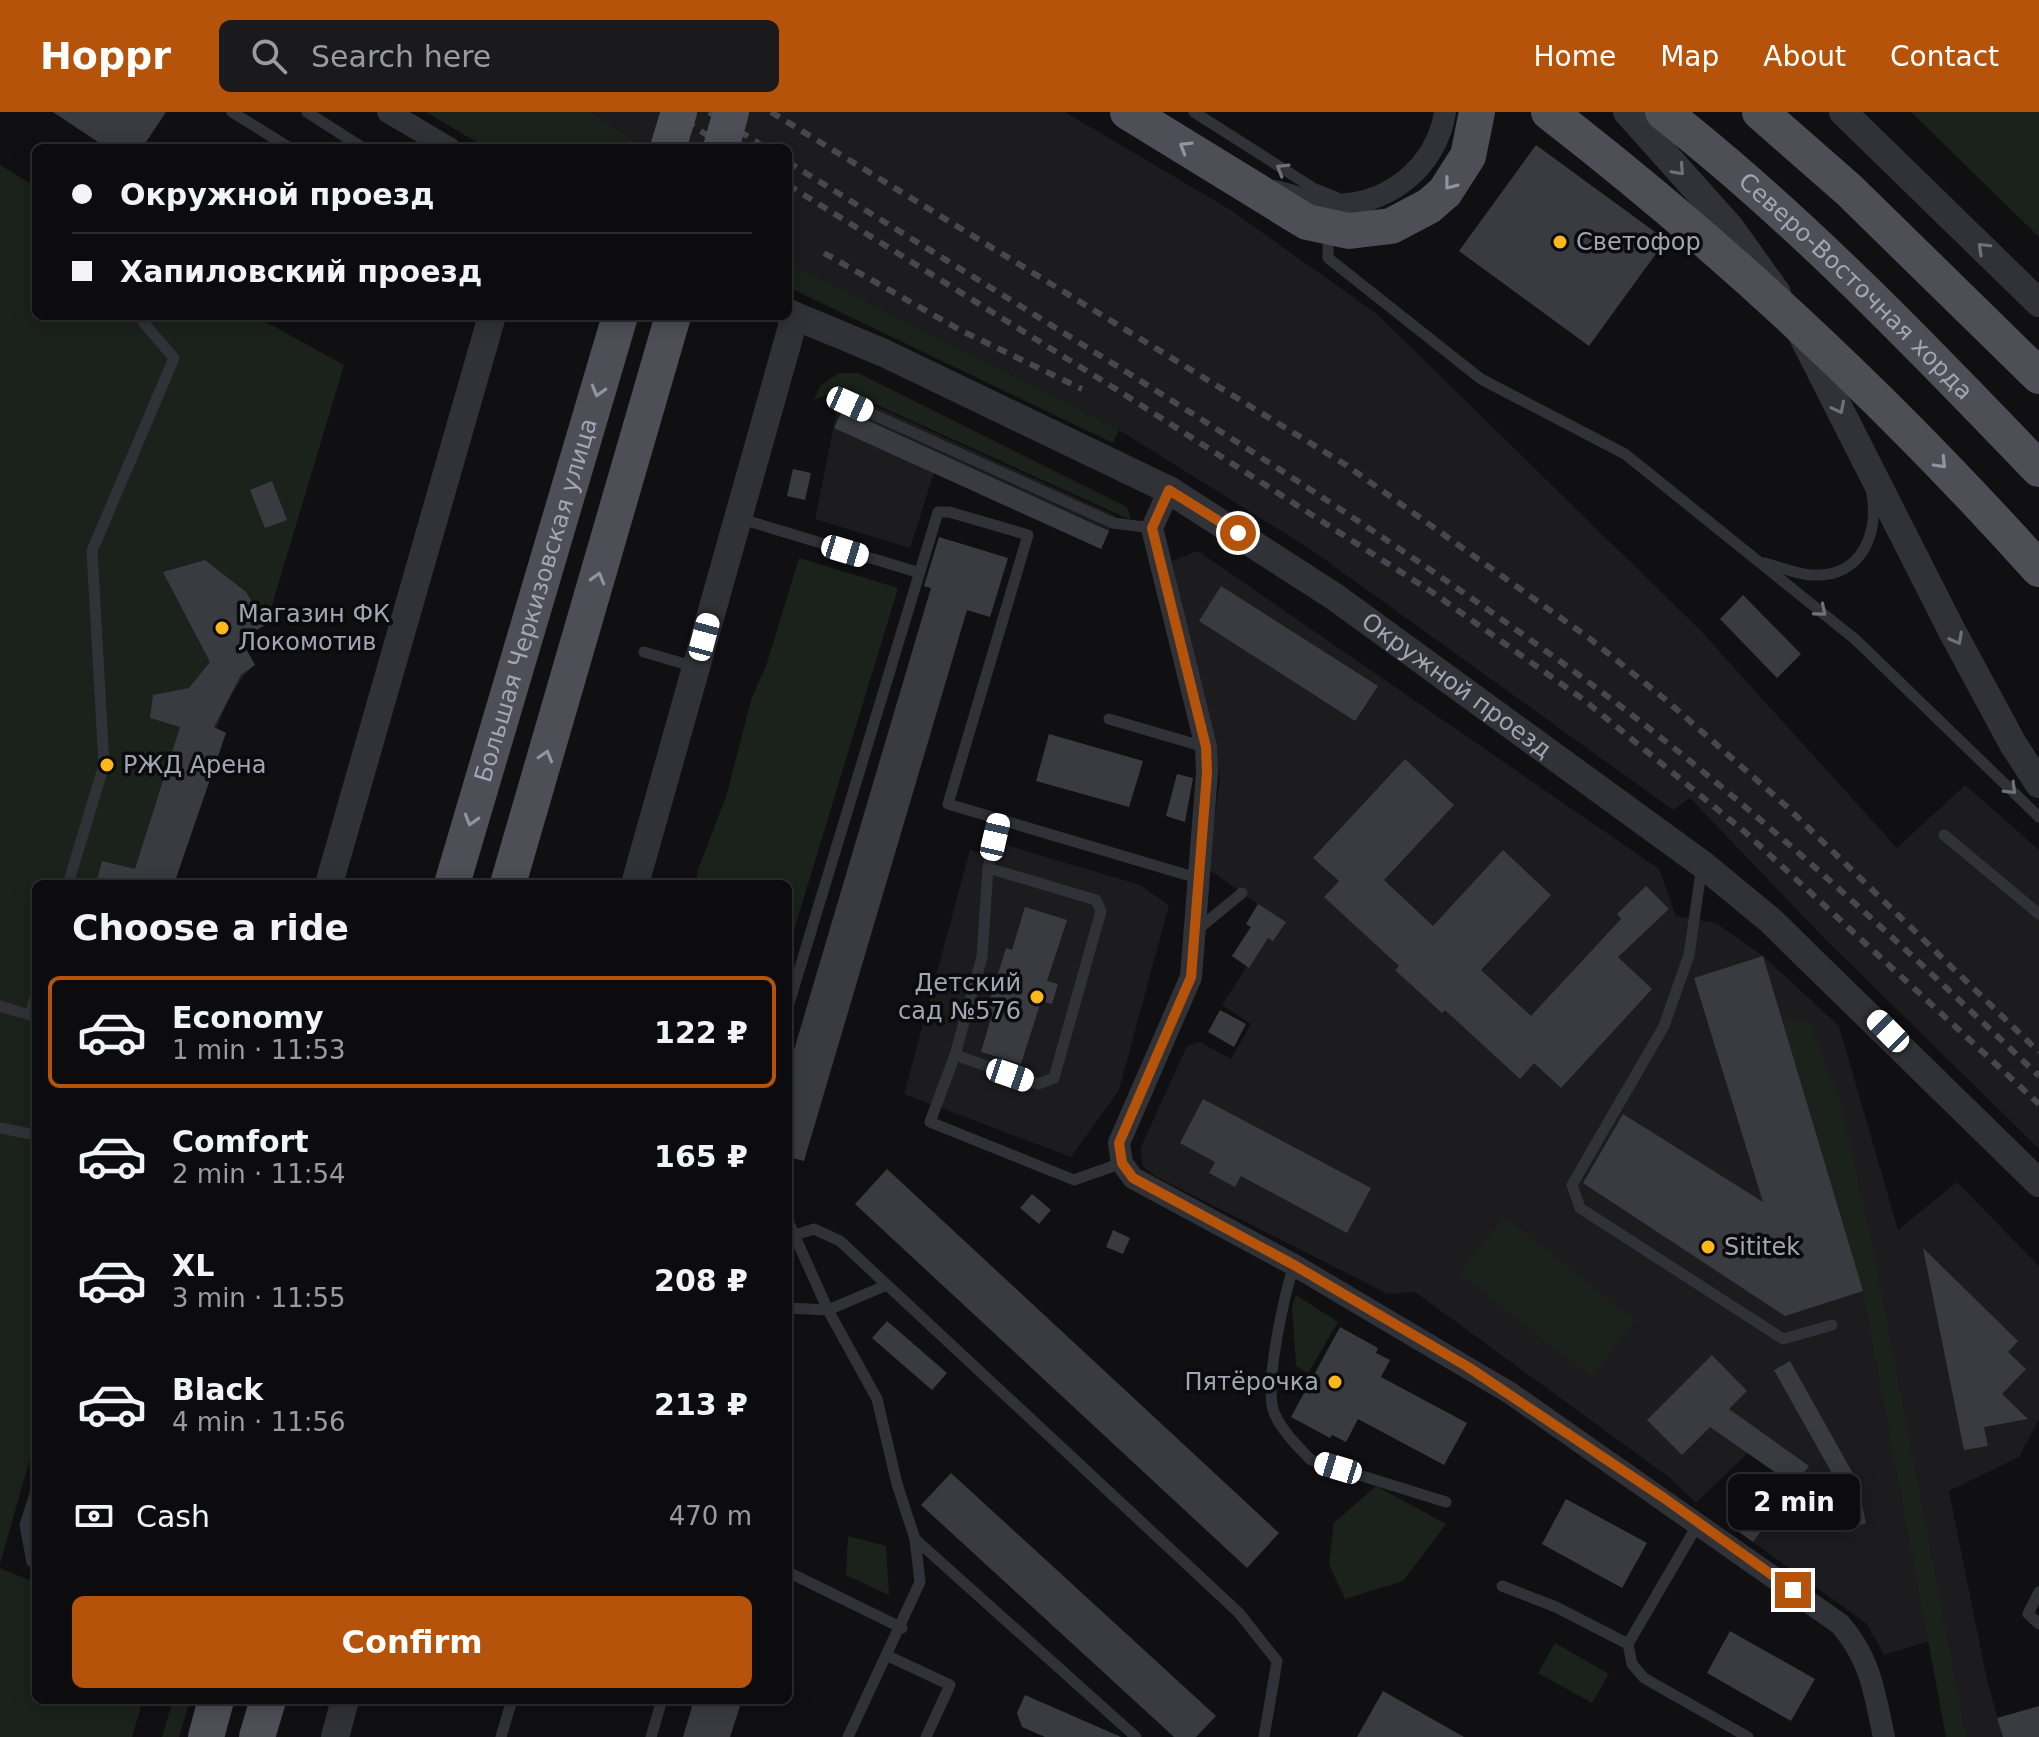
<!DOCTYPE html>
<meta charset="utf-8">
<style>
body{margin:0;font-family:"DejaVu Sans",sans-serif;background:#1a1a1c;color:#f1f3f6;height:100vh;display:flex;flex-direction:column;font-size:30px;white-space:nowrap}
*{box-sizing:border-box;margin:0}
p{font-size:26px;color:#9a9b9e}
.icon{flex:none;width:44px;height:44px;fill:none;stroke:currentColor;stroke-width:2;stroke-linecap:round;stroke-linejoin:round}
.map{position:relative;flex:1;overflow:hidden}
.drawer{position:absolute;left:32px;top:768px;width:760px;height:824px;display:flex;flex-direction:column;background:#0c0c0e;border-radius:12px;box-shadow:0 4px 20px #0003,0 0 0 2px #2c2c2e}
.drawer>*{flex:none}
.guide{position:absolute;left:32px;top:32px;width:760px;height:176px;border-radius:12px;box-shadow:0 4px 20px #0003,0 0 0 2px #2c2c2e;display:grid;align-content:center;height:176px;padding:0 40px;background:#0c0c0e}
.end{position:absolute;width:36px;height:36px;margin:-18px;border:10px solid #b45309;background:#fff;box-shadow:0 0 0 4px #fff}
.from{border-radius:50%}
.bubble{position:absolute;height:56px;border-radius:12px;background:#0c0c0e;box-shadow:0 4px 20px #0003,0 0 0 2px #2c2c2e;font-size:26px;font-weight:700;line-height:56px;text-align:center}
.car{position:absolute;width:24px;height:48px;margin:-24px -12px;border-radius:10px;box-shadow:0 0 6px 2px #0007;background:linear-gradient(#fff 24%,#345 0 40%,#fff 0 76%,#345 0 86%,#fff 0)}
.guide b{display:flex;align-items:center;gap:28px;height:76px;font-size:30px}
.guide b+b{border-top:2px solid #2c2c2e}
.guide i{width:20px;height:20px;background:#f1f3f6}
ul{padding:0;list-style:none}
li{display:flex;align-items:center;gap:24px;height:112px;margin:0 16px 12px;padding:0 24px;border:4px solid transparent;border-radius:12px}
li div{flex:1}
li b{display:block;font-size:30px}
li em{font-style:normal;font-weight:700}
li.selected{border-color:#b45309}
li>.icon{width:72px;height:72px;stroke-width:1.5}
h2{padding:0 40px;font-size:36px;line-height:96px}
.pay{display:flex;align-items:center;gap:20px;height:88px;padding:0 40px;font-size:30px}
.pay p{margin-inline-start:auto}
.cta{display:flex;gap:16px;margin-top:auto;padding:16px 40px}
.cta a{flex:1;height:92px;border-radius:12px;background:#b45309;color:#fff;font-size:32px;font-weight:700;line-height:92px;text-align:center}
header{display:flex;align-items:center;gap:48px;box-sizing:border-box;height:112px;padding:0 40px;background:#b45309;color:#fff}
header strong{font-size:38px}
nav{display:flex;gap:44px;margin-inline-start:auto;font-size:28px}
.search{width:560px;height:72px;background:#1a1a1c;display:flex;align-items:center;gap:20px;box-sizing:border-box;padding:0 28px;border-radius:12px;color:#9a9b9e;font-size:30px}
.map>svg:first-child{display:block}
.built{fill:#1c1c1f}
.green{fill:#1a221b}
.building{fill:#3a3b40}
.lines{fill:none;stroke-linecap:round;stroke-linejoin:round}
.service{stroke:#313237;stroke-width:11}
.minor{stroke:#313237;stroke-width:22}
.tertiary{stroke:#313237;stroke-width:28}
.primary{stroke:#4d4e56;stroke-width:36}
.rail{stroke:#46484e;stroke-width:6;stroke-dasharray:10 8;stroke-linecap:butt}
.primary-bridge{stroke:#4d4e56;stroke-width:36}
.oneway{stroke:#8f94a1}
.oneway2{stroke:#6e727c}
.route{stroke:#b45309;stroke-width:10}
.poi-dot{fill:#ffb81b;stroke:#0b0b0d;stroke-width:3}
.labels{text-anchor:middle;dominant-baseline:central;stroke-width:7;stroke-linejoin:round;paint-order:stroke}
.poi-label{font-size:24px;fill:#a0a6b4;stroke:#0b0b0d;text-anchor:start}
.street-label{font-size:24px;fill:#a0a6b4;stroke:#0b0b0d}
</style>
<header>
<strong>Hoppr</strong>
<div class="search"><svg class="icon" aria-label="search" viewBox="0 0 24 24"><circle cx="10" cy="10" r="6"/><path d="M15 15l6 6"/></svg>Search here</div>
<nav><a>Home</a><a>Map</a><a>About</a><a>Contact</a></nav>
</header>
<div class="map">
<svg width="2039" height="1625" viewBox="0 0 2039 1625">
<rect width="100%" height="100%" fill="#101012"/>
<g class="built">
<polygon points="591,0 1065,0 1229,97 1377,202 1701,519 1897,736 1965,673 2039,738 2039,1037 1826,828 1690,686 1673,698 1310,437 1119,318 804,158 788,145 788,36 645,36"/>
<polygon points="840,283 858,286 1116,404 1101,437 934,361 910,436 815,407"/>
<polygon points="1198,439 1659,757 1676,804 1716,811 1763,844 1839,914 1898,1118 1957,1070 2039,1154 2039,1307 2019,1345 1949,1379 1987,1568 2003,1625 1946,1625 1930,1529 1884,1543 1867,1512 1735,1417 1776,1361 1748,1341 1696,1391 1670,1366 1415,1180 1388,1182 1155,1064 1143,1054 1140,1037 1187,934 1200,930 1231,947 1251,912 1222,893 1247,854 1232,844 1250,815 1246,812 1258,792 1208,757 1220,666 1172,449"/>
<polygon points="1006,733 1140,773 1169,793 1119,978 1071,1045 904,982 970,738 1001,747"/>
</g>
<g class="green">
<polygon points="426,0 591,0 645,36 486,36"/>
<polygon points="1911,0 2039,0 2039,125"/>
<path d="M0,53L36,75V204H255L344,253L266,513L241,526L255,553C217,579 181,724 175,772H36V1326L0,1452Z"/>
<polygon points="788,145 804,158 1119,318 1113,331 788,175"/>
<polygon points="839,261 858,261 1127,395 1131,408 853,282 833,281 814,288 820,274"/>
<polygon points="799,446 898,476 788,838 788,772 697,772 697,760 727,682 751,588 767,551"/>
<polygon points="1782,906 1811,911 1843,1000 1872,1132 1966,1625 1946,1625 1863,1179"/>
<polygon points="1505,1105 1635,1209 1591,1265 1460,1161"/>
<polygon points="1296,1183 1338,1210 1308,1261 1296,1254 1292,1195"/>
<polygon points="1376,1374 1446,1412 1403,1469 1345,1487 1329,1452 1334,1411"/>
<polygon points="848,1424 886,1434 889,1483 846,1463"/>
<polygon points="0,1456 36,1471 36,1588 143,1588 132,1625 0,1625"/>
<polygon points="1555,1531 1609,1562 1592,1591 1538,1561"/>
<polygon points="173,1588 190,1588 179,1625 162,1625"/>
</g>
<g class="building">
<polygon points="53,0 166,0 142,36 107,36"/>
<polygon points="1536,33 1666,128 1589,234 1459,139"/>
<polygon points="843,297 1109,419 1101,437 834,316"/>
<polygon points="793,357 811,361 805,388 787,384"/>
<polygon points="272,369 287,408 265,416 250,378"/>
<polygon points="939,425 1008,446 990,505 967,498 804,1049 788,1045 788,958 931,476 924,474"/>
<polygon points="205,448 246,480 266,513 240,526 255,553 241,563 214,615 226,621 174,772 96,772 102,749 135,757 180,615 150,606 153,583 189,576 210,550 163,460"/>
<polygon points="1221,474 1378,574 1355,609 1199,509"/>
<polygon points="1743,483 1801,542 1777,566 1720,507"/>
<polygon points="1049,622 1143,649 1129,695 1036,669"/>
<polygon points="1405,647 1454,693 1384,768 1433,814 1503,738 1551,783 1481,858 1531,904 1621,807 1617,802 1646,774 1669,797 1618,845 1652,877 1561,976 1534,951 1520,967 1445,898 1442,901 1395,858 1399,854 1324,785 1339,769 1313,746"/>
<polygon points="1177,662 1193,666 1185,710 1166,704"/>
<polygon points="1258,792 1286,810 1273,829 1268,826 1249,856 1232,844 1251,815 1246,812"/>
<polygon points="1025,795 1067,808 1047,869 1058,872 1052,892 1041,889 1021,952 981,940 993,899 987,897 1006,836 1012,838"/>
<polygon points="1763,844 1863,1179 1785,1204 1583,1071 1623,1002 1763,1090 1694,866"/>
<polygon points="1220,898 1246,912 1234,935 1208,920"/>
<polygon points="1203,987 1371,1076 1347,1121 1241,1064 1235,1075 1209,1061 1215,1050 1180,1031"/>
<polygon points="887,1057 1279,1421 1247,1456 855,1092"/>
<polygon points="1032,1082 1051,1098 1039,1112 1020,1096"/>
<polygon points="1113,1118 1130,1126 1123,1142 1106,1135"/>
<polygon points="1923,1136 2018,1229 2008,1240 2026,1257 2002,1282 2028,1307 1984,1315 1988,1334 1964,1338"/>
<polygon points="887,1209 947,1261 932,1278 872,1226"/>
<polygon points="1340,1215 1378,1236 1376,1241 1390,1248 1381,1265 1467,1311 1444,1353 1358,1307 1346,1330 1332,1323 1330,1326 1291,1305"/>
<polygon points="1712,1243 1747,1279 1729,1297 1809,1354 1753,1430 1735,1417 1776,1361 1710,1315 1682,1343 1647,1308"/>
<polygon points="1790,1249 1856,1367 1866,1411 1861,1413 1774,1258"/>
<polygon points="951,1361 1216,1604 1196,1625 1174,1625 921,1393"/>
<polygon points="1566,1387 1647,1431 1622,1476 1542,1432"/>
<polygon points="1730,1519 1815,1567 1791,1609 1707,1561"/>
<polygon points="1383,1579 1464,1625 1357,1625"/>
<polygon points="1025,1583 1121,1625 1045,1625 1022,1615 1017,1601"/>
<polygon points="694,1588 742,1588 730,1625 683,1625"/>
<polygon points="2039,1594 2039,1625 2003,1625 1997,1606"/>
</g>
<g class="lines">
<g class="service">
<polyline points="232,0 290,36"/>
<polyline points="307,0 363,36"/>
<polyline points="1194,0 1313,76 1336,85"/>
<polyline points="1328,121 1328,146 1481,267 1625,342 1856,528 2039,705"/>
<polyline points="850,292 1113,411 1152,416"/>
<polyline points="738,406 917,460"/>
<path d="M1765,451C1780,455 1798,463 1814,463C1861,465 1879,422 1872,383"/>
<polyline points="644,540 695,555"/>
<polyline points="1109,607 1205,635"/>
<polyline points="999,707 988,756 982,845 955,943 930,1010 1074,1068 1122,1051"/>
<polyline points="1944,723 2039,802"/>
<polyline points="1702,753 1689,843 1664,914 1572,1073 1580,1096 1783,1227 1832,1213"/>
<polyline points="68,772 104,653 92,439 174,246 143,210 146,204"/>
<polyline points="1197,818 1242,781"/>
<polyline points="0,894 30,903 36,882"/>
<polyline points="788,895 938,400 949,400 1028,423 948,692 1197,766"/>
<polyline points="955,943 1038,972 1054,966 1101,799 1096,788 988,756"/>
<polyline points="0,1016 36,1023"/>
<polyline points="788,1109 828,1198 877,1287 897,1372 915,1427 1136,1625"/>
<polyline points="795,1123 814,1117 840,1129 1239,1501 1277,1549 1264,1625"/>
<path d="M1294,1153C1284,1184 1267,1262 1272,1293C1275,1312 1298,1335 1311,1348L1446,1390"/>
<polyline points="788,1196 828,1198 887,1173"/>
<polyline points="1698,1412 1628,1532 1632,1552 1644,1566 1748,1625"/>
<polyline points="32,1450 25,1413 36,1379"/>
<polyline points="788,1460 902,1516"/>
<polyline points="1502,1474 1556,1495 1628,1532"/>
<polyline points="2039,1480 2028,1502 2039,1512"/>
<polyline points="888,1544 950,1573 926,1625"/>
<polyline points="501,1625 512,1588"/>
<polyline points="651,1625 662,1588"/>
<polyline points="848,1625 920,1470 915,1427"/>
</g>
<g class="minor">
<polyline points="388,0 449,36"/>
<path d="M1275,79C1293,83 1311,91 1329,92C1385,97 1437,55 1445,0"/>
<path d="M1169,378L1152,416L1206,635L1207,661L1191,865L1119,1031L1122,1051L1133,1066L1294,1153L1510,1281L1840,1512C1871,1548 1874,1579 1884,1625"/>
</g>
<g class="tertiary">
<polyline points="1627,0 1729,114 1777,181"/>
<polyline points="1843,0 2039,191"/>
<path id="s1" d="M788,201L884,241L1169,378L1335,485L1702,752L1770,808L2039,1071"/>
<polyline points="1802,223 1952,519 2013,632 2039,672"/>
<polyline points="329,772 492,204"/>
<polyline points="635,772 795,204"/>
<polyline points="335,1625 345,1588"/>
</g>
<g class="primary">
<polyline points="1128,0 1307,110 1349,119 1391,114 1429,94 1445,80 1468,44 1477,0"/>
<path id="s2" d="M1663,0C1796,104 1922,235 2039,357"/>
<polyline points="1760,0 1849,78 2039,264"/>
<path id="s3" d="M452,772L620,204"/>
<polyline points="508,772 673,204"/>
<polyline points="206,1625 216,1588"/>
<polyline points="257,1625 268,1588"/>
</g>
<g class="rail">
<polyline points="670,0 728,36"/>
<polyline points="709,0 766,36"/>
<polyline points="771,0 1346,353 1589,526 1666,588 1785,693 2039,940"/>
<path d="M788,50C1057,218 1331,380 1587,569C1748,688 1895,826 2039,964"/>
<polyline points="788,73 1119,279 1432,480 1584,588 1745,720 2039,992"/>
<polyline points="824,141 960,218 1082,277"/>
</g>
<g class="primary-bridge">
<path d="M1549,0C1726,137 1890,291 2039,457"/>
<polyline points="668,36 679,0"/>
<polyline points="721,36 731,0"/>
</g>
</g>
<defs><path id="oneway-chevron" d="M-2-3.5L2.5 0L-2 3.5" fill="none" stroke-width="1.6" stroke-linecap="round" stroke-linejoin="round" transform="scale(2)"/></defs>
<g class="oneway">
<use href="#oneway-chevron" transform="translate(1185 35) rotate(-148)"/>
<use href="#oneway-chevron" transform="translate(1450 72) rotate(128)"/>
<use href="#oneway-chevron" transform="translate(598 279) rotate(106)"/>
<use href="#oneway-chevron" transform="translate(1941 351) rotate(46)"/>
<use href="#oneway-chevron" transform="translate(598 466) rotate(-74)"/>
<use href="#oneway-chevron" transform="translate(546 644) rotate(-73)"/>
<use href="#oneway-chevron" transform="translate(471 708) rotate(106)"/>
</g>
<g class="oneway2">
<use href="#oneway-chevron" transform="translate(1282 57) rotate(-149)"/>
<use href="#oneway-chevron" transform="translate(1679 58) rotate(48)"/>
<use href="#oneway-chevron" transform="translate(1983 136) rotate(-136)"/>
<use href="#oneway-chevron" transform="translate(1839 296) rotate(63)"/>
<use href="#oneway-chevron" transform="translate(1821 499) rotate(40)"/>
<use href="#oneway-chevron" transform="translate(1957 527) rotate(62)"/>
<use href="#oneway-chevron" transform="translate(2011 677) rotate(45)"/>
</g>
<g class="lines">
<polyline class="route" points="1238,421 1169,378 1152,416 1206,635 1207,661 1191,865 1119,1031 1122,1051 1133,1066 1294,1153 1468,1255 1664,1386 1793,1478"/>
</g>
<g class="poi-dot">
<circle cx="1560" cy="130" r="8"/>
<circle cx="222" cy="516" r="8"/>
<circle cx="107" cy="653" r="8"/>
<circle cx="1037" cy="885" r="8"/>
<circle cx="1708" cy="1135" r="8"/>
<circle cx="1335" cy="1270" r="8"/>
</g>
<g class="labels">
<g class="poi-label">
<text x="1576" y="130">Светофор</text>
<text x="238" y="502">Магазин ФК<tspan x="238" dy="28">Локомотив</tspan></text>
<text x="123" y="653">РЖД Арена</text>
<text x="1021" y="871" text-anchor="end">Детский<tspan x="1021" dy="28">сад №576</tspan></text>
<text x="1724" y="1135">Sititek</text>
<text x="1319" y="1270" text-anchor="end">Пятёрочка</text>
</g>
<g class="street-label">
<text stroke="none"><textPath href="#s2" startOffset="260">Северо-Восточная хорда</textPath></text>
<text stroke="none"><textPath href="#s3" startOffset="296">Большая Черкизовская улица</textPath></text>
<text stroke="none"><textPath href="#s1" startOffset="768">Окружной проезд</textPath></text>
</g>
</g>
</svg>
<i class="end from" style="left:1238px;top:421px"></i>
<i class="end" style="left:1793px;top:1478px"></i>
<div class="bubble" style="left:1728px;top:1362px;width:132px">2 min</div>
<i class="car" style="left:850px;top:292px;rotate:114deg"></i>
<i class="car" style="left:845px;top:439px;rotate:107deg"></i>
<i class="car" style="left:704px;top:525px;rotate:15deg"></i>
<i class="car" style="left:995px;top:725px;rotate:13deg"></i>
<i class="car" style="left:1888px;top:919px;rotate:315deg"></i>
<i class="car" style="left:1010px;top:963px;rotate:109deg"></i>
<i class="car" style="left:1338px;top:1356px;rotate:287deg"></i>
<div class="guide">
<b><i class="from"></i>Окружной проезд</b>
<b><i></i>Хапиловский проезд</b>
</div>
<section class="drawer">
<h2>Choose a ride</h2>
<ul>
<li class="selected"><svg class="icon" aria-label="car" viewBox="0 0 24 24"><path d="M5 17H2v-5l4-1 3-4h7l3 4 3 1v5h-3M9 17h6M6 11h13"/><circle cx="7" cy="17" r="2"/><circle cx="17" cy="17" r="2"/></svg><div><b>Economy</b><p>1 min · 11:53</p></div><em>122 ₽</em></li>
<li><svg class="icon" aria-label="car" viewBox="0 0 24 24"><path d="M5 17H2v-5l4-1 3-4h7l3 4 3 1v5h-3M9 17h6M6 11h13"/><circle cx="7" cy="17" r="2"/><circle cx="17" cy="17" r="2"/></svg><div><b>Comfort</b><p>2 min · 11:54</p></div><em>165 ₽</em></li>
<li><svg class="icon" aria-label="car" viewBox="0 0 24 24"><path d="M5 17H2v-5l4-1 3-4h7l3 4 3 1v5h-3M9 17h6M6 11h13"/><circle cx="7" cy="17" r="2"/><circle cx="17" cy="17" r="2"/></svg><div><b>XL</b><p>3 min · 11:55</p></div><em>208 ₽</em></li>
<li><svg class="icon" aria-label="car" viewBox="0 0 24 24"><path d="M5 17H2v-5l4-1 3-4h7l3 4 3 1v5h-3M9 17h6M6 11h13"/><circle cx="7" cy="17" r="2"/><circle cx="17" cy="17" r="2"/></svg><div><b>Black</b><p>4 min · 11:56</p></div><em>213 ₽</em></li>
</ul>
<div class="pay"><svg class="icon" aria-label="cash" viewBox="0 0 24 24"><path d="M3 7h18v10H3z"/><circle cx="12" cy="12" r="2"/></svg>Cash<p>470 m</p></div>
<div class="cta"><a>Confirm</a></div>
</section>
</div>
